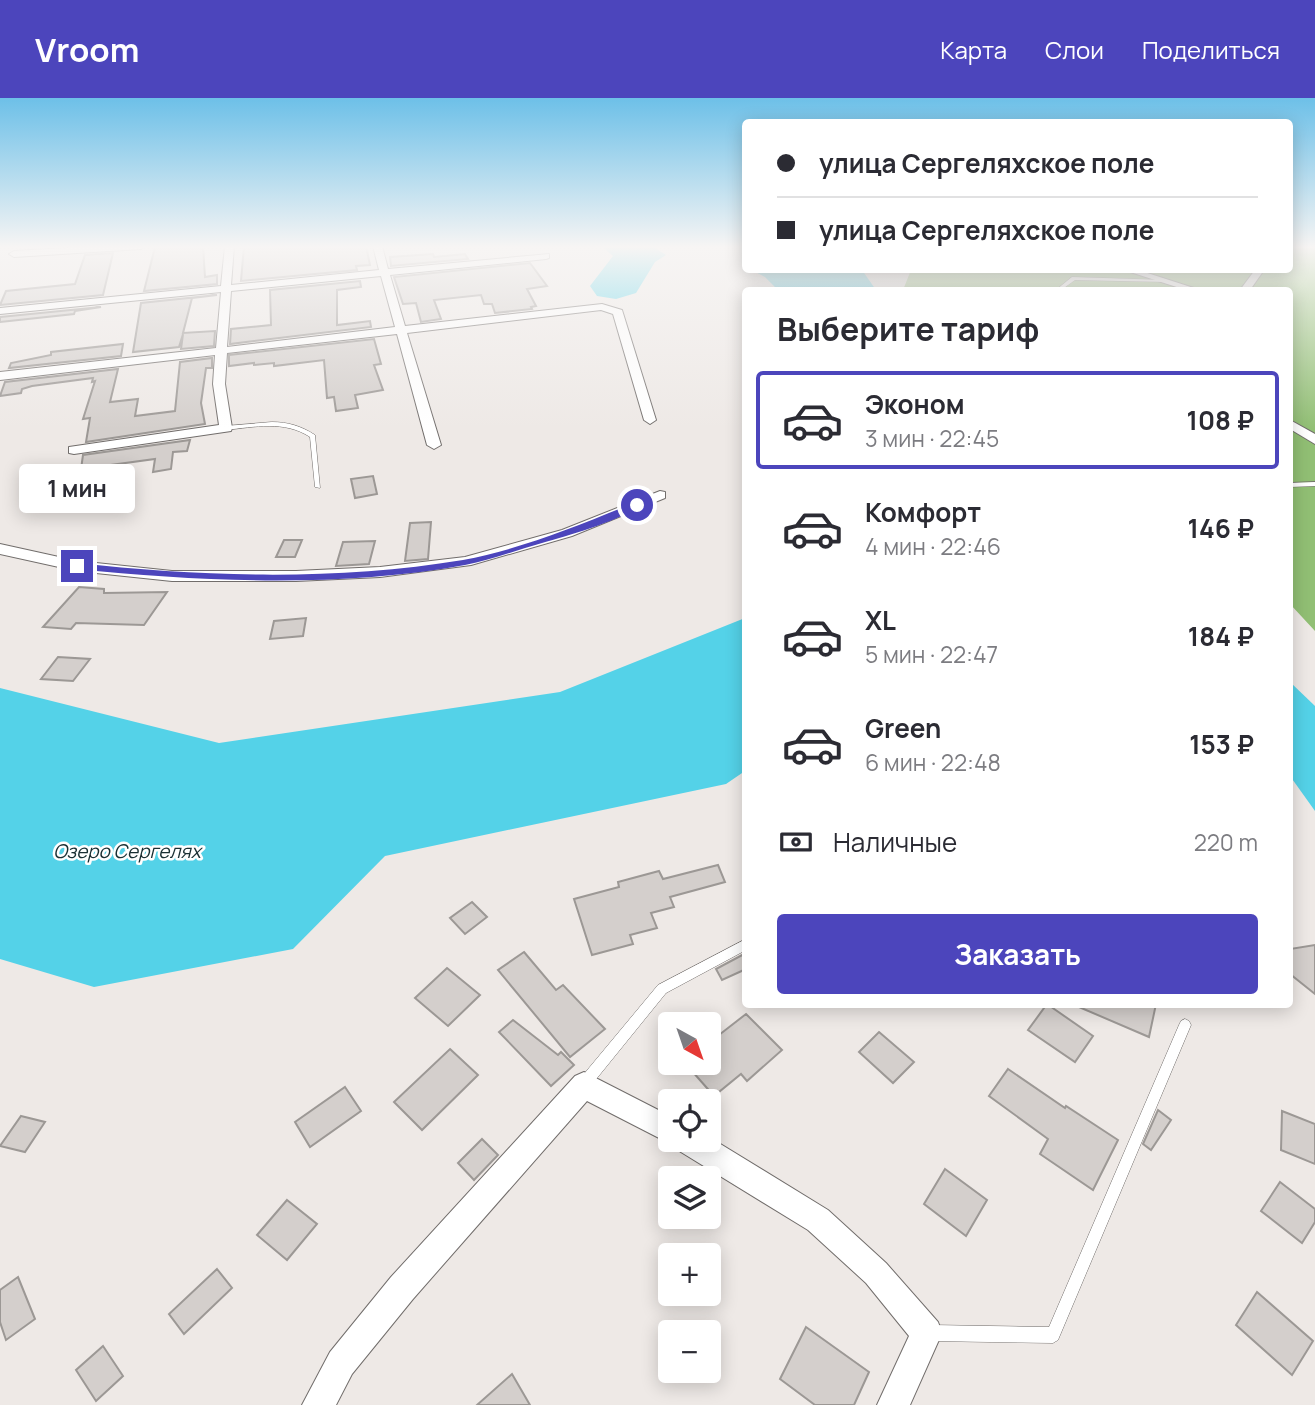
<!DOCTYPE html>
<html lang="ru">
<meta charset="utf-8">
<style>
body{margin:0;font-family:Manrope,sans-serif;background:#f2f2f3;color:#2b2b33;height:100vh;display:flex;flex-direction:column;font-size:26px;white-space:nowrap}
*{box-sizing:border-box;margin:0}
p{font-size:23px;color:#7c7c81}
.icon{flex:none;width:38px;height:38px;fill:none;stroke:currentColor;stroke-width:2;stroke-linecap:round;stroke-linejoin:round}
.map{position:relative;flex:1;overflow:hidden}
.side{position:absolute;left:742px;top:189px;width:551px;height:721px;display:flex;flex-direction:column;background:#fff;border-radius:7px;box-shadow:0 4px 18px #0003}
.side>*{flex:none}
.top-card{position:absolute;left:742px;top:21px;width:551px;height:154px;border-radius:7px;box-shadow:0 4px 18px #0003;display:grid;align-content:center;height:154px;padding:0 35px;background:#fff}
.needle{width:46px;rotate:140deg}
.tools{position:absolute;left:658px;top:914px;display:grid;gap:14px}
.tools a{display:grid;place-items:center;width:63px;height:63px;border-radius:7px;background:#fff;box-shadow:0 4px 18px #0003;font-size:35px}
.end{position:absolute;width:32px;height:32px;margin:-16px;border:9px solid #4c45bc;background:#fff;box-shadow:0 0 0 4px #fff}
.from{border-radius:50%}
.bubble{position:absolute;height:49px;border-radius:7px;background:#fff;box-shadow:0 4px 18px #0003;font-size:23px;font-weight:700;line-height:49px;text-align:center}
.top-card b{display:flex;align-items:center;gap:24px;height:66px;font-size:26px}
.top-card b+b{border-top:2px solid #e1e1e2}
.top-card i{width:18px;height:18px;background:#2b2b33}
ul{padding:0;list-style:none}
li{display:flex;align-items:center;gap:21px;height:98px;margin:0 14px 10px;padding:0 21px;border:4px solid transparent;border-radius:7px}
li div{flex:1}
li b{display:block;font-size:26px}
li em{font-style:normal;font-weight:700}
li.active{border-color:#4c45bc}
li>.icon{width:63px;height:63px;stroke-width:1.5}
h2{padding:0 35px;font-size:32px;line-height:84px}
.pay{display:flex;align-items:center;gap:18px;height:77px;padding:0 35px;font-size:26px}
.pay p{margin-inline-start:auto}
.primary-button{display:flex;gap:14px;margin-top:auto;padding:14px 35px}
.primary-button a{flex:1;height:80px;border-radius:7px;background:#4c45bc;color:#fff;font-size:28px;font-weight:700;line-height:80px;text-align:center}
header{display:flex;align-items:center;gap:42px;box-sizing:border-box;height:98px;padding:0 35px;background:#4c45bc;color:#fff}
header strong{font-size:33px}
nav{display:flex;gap:38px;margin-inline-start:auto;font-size:24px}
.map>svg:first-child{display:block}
.forest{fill:#91bf74}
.water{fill:#54d2e8}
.building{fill:#d4cfcc;stroke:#9c9895;stroke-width:2}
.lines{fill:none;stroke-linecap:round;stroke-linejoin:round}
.lane-casing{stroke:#716d6b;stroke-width:1}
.street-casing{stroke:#716d6b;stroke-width:2}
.lane{fill:#fff;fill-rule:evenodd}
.street{fill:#fff;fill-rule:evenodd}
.route{fill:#4c45bc}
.labels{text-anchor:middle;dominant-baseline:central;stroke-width:5;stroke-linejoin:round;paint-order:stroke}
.water-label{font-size:19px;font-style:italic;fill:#192f33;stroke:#fff}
</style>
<header>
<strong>Vroom</strong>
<nav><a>Карта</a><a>Слои</a><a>Поделиться</a></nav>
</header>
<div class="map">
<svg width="1315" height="1307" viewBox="0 0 1315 1307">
<rect width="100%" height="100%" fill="#eee9e6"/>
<polygon class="forest" points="1290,148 1315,148 1315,533 1290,506 1290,192 903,192 911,172 1290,172"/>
<g class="water">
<polygon points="602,148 652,148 666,157 655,164 636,195 616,201 597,198 590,188 613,158"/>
<polygon points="752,172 862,172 876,192 778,192 765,179"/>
<polygon points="745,520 745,673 726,686 385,758 293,851 94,889 0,861 0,590 219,645 560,594"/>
<polygon points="1290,584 1315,608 1315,713 1290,678"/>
</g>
<g class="building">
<polygon points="203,148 205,179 217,177 217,186 144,193 155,149"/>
<polygon points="244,148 366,148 370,167 356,168 357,172 241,183"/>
<polygon points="113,155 103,197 0,207 6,193 75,186 85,157"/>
<polygon points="433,156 434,159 465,156 468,161 391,168 390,159"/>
<polygon points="530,165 547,188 527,191 536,208 531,209 532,211 495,215 492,206 484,206 481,197 434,202 441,221 421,224 416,205 403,206 394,179"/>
<polygon points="360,183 361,189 337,192 337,227 370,223 371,229 230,246 231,231 271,227 270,192"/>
<polygon points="217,197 192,200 183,235 215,233 214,248 181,251 183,236 179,249 133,254 141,205"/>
<polygon points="101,209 75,213 74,216 0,224 0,219"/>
<polygon points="374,241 381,266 374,267 383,292 355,297 358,310 336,313 334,299 327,300 324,262 274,268 274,265 254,267 254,265 229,268 229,257"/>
<polygon points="123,246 121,258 9,270 11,265 51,257 51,254"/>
<polygon points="212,260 212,270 206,270 201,305 205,326 86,344 90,320 83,321 95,283 92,284 93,280 32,288 22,291 21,295 0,298 5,284 118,271 110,304 138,301 135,318 175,313 180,264"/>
<polygon points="190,342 187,353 173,354 171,371 153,374 155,361 81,371 83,357"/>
<polygon points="373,378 377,396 355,400 351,381"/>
<polygon points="431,424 428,461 405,463 410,425"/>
<polygon points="284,442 302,442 295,459 276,459"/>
<polygon points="375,443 369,466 336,468 343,444"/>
<polygon points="79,489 104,491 104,495 167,494 144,527 76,525 71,531 43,529"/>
<polygon points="306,520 303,538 270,541 274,523"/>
<polygon points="58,559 90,561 73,583 41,581"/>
<polygon points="718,767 725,784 670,799 674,809 651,815 657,830 630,837 633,846 592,857 574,801 619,789 618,784 659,773 663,781"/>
<polygon points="472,804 487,819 465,836 450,820"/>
<polygon points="1315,847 1315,896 1290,876 1290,851"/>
<polygon points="524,854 556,892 563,887 605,931 570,959 498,872"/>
<polygon points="746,855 746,871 722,882 716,871"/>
<polygon points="447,870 480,897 448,928 415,900"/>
<polygon points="1047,906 1093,938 1075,964 1028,932"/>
<polygon points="1072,906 1156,906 1149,939"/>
<polygon points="746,916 782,952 747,983 741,976 714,998 684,964 709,964 709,926 719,937"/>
<polygon points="513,922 558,957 561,954 574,967 551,988 499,934"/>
<polygon points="879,934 914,964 893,985 859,954"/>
<polygon points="450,951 478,977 422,1032 394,1004"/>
<polygon points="1008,971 1065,1010 1066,1008 1118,1042 1093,1092 1040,1056 1048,1041 989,998"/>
<polygon points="345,989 361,1013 310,1049 295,1024"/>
<polygon points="1158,1012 1171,1022 1151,1052 1143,1046"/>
<polygon points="1282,1013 1315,1026 1315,1066 1281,1052"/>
<polygon points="21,1018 45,1024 25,1054 0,1048"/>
<polygon points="482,1041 498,1057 474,1082 458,1065"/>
<polygon points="945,1071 987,1102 966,1138 924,1106"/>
<polygon points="1280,1084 1315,1111 1315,1124 1302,1145 1261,1113"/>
<polygon points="287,1102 317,1126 287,1162 257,1137"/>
<polygon points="217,1171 232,1190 184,1236 169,1216"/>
<polygon points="18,1179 35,1221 6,1242 0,1224 0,1192"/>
<polygon points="1257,1194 1313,1243 1292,1277 1236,1227"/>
<polygon points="806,1229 869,1274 854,1307 815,1307 780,1281"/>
<polygon points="103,1248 123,1278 96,1303 76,1272"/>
<polygon points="512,1276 530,1307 477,1307"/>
</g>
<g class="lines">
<g class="lane-casing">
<g id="lane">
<polygon points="1072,179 1166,182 1168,183 1166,184 1075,182 1061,192 1056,192"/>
<path d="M272,324C288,324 301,328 315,337L320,390L315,389L310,339C284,322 255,329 226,332L223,330L226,328Z"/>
<polygon points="1315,384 1315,388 1290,389 1290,385"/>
<polygon points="746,841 746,852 666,895 589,990 584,992 579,990 578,986 579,982 658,887"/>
<polygon points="1185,921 1189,923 1191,927 1058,1242 1053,1245 931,1243 926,1240 923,1235 926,1230 931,1227 1049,1229 1179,927 1181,923"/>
</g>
</g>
<g class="street-casing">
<g id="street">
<polygon points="102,148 146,148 141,151 14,159 9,156 14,153"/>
<path d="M225,148H234L231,187L379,172L373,148H382L388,171L549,156V160L546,161L390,177L405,228L602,206L622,212L656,322L650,326L644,322L613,216L601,212L407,235L441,347L434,351L427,347L397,236L227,255L225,286L232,330L231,333L74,356L69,355V349L219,327L213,286L215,257L0,282V274L216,250L221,194L0,216V210L221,188ZM381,178L395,229L227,249L231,193Z"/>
<polygon points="1124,172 1138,172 1200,192 1186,192"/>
<polygon points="1255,172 1264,172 1250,192 1240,192"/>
<polygon points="1290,322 1315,336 1315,346 1290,331"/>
<polygon points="660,393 665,394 665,400 572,438 471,467 380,479 296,483 172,483 77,473 0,456 0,446 77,463 172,473 296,473 380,469 465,459 562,432"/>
<polygon points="584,974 670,1018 670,1041 709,1039 828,1112 886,1165 938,1224 942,1235 910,1307 877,1307 909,1238 866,1185 808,1132 676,1051 674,1044 670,1045 661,1041 587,1003 413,1201 352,1276 336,1307 302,1307 330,1254 391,1179 575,978"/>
</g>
</g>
<use href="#lane" class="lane"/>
<use href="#street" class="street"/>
</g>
<linearGradient id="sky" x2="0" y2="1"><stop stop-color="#6dc0e8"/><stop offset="0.45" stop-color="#f7f5f4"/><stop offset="1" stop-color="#f7f5f4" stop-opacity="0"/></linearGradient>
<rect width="1315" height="331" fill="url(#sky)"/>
<path class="route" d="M634,405L641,407C619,423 570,437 542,445C517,452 491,462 465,467C339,490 204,484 77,471L73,468L77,465C204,479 336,483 463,462C522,451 579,427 634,405Z"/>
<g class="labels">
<g class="water-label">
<text x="127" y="753">Озеро Сергелях</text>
</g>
</g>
</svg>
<div class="tools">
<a><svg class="needle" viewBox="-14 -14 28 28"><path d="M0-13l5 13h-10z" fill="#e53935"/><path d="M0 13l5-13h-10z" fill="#7c7c81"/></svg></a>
<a><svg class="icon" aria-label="locate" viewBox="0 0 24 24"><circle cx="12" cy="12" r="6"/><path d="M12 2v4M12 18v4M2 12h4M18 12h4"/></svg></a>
<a><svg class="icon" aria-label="layers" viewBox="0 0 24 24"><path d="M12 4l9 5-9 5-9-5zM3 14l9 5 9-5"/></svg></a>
<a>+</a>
<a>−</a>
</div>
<i class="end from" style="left:637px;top:407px"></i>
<i class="end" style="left:77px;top:468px"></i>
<div class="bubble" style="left:19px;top:366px;width:116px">1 мин</div>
<div class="top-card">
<b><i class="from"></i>улица Сергеляхское поле</b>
<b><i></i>улица Сергеляхское поле</b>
</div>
<section class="side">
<h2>Выберите тариф</h2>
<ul>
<li class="active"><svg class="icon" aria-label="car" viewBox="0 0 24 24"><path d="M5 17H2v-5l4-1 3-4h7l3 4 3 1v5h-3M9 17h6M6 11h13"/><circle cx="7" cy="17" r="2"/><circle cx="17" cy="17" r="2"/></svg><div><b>Эконом</b><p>3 мин · 22:45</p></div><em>108 ₽</em></li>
<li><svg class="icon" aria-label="car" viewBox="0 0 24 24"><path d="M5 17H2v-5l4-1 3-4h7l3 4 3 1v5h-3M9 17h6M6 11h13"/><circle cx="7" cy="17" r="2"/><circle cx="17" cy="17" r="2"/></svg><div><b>Комфорт</b><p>4 мин · 22:46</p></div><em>146 ₽</em></li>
<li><svg class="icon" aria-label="car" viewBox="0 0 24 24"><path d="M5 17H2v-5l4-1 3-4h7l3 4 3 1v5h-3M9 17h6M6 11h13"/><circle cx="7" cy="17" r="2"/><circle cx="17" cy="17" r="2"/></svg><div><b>XL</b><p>5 мин · 22:47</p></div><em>184 ₽</em></li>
<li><svg class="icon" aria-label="car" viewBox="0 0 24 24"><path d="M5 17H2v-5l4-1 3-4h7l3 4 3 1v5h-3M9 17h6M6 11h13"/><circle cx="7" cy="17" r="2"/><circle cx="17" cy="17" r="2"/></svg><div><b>Green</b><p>6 мин · 22:48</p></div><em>153 ₽</em></li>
</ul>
<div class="pay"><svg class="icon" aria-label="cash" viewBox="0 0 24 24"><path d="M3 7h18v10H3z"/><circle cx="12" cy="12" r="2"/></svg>Наличные<p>220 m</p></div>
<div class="primary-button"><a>Заказать</a></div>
</section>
</div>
